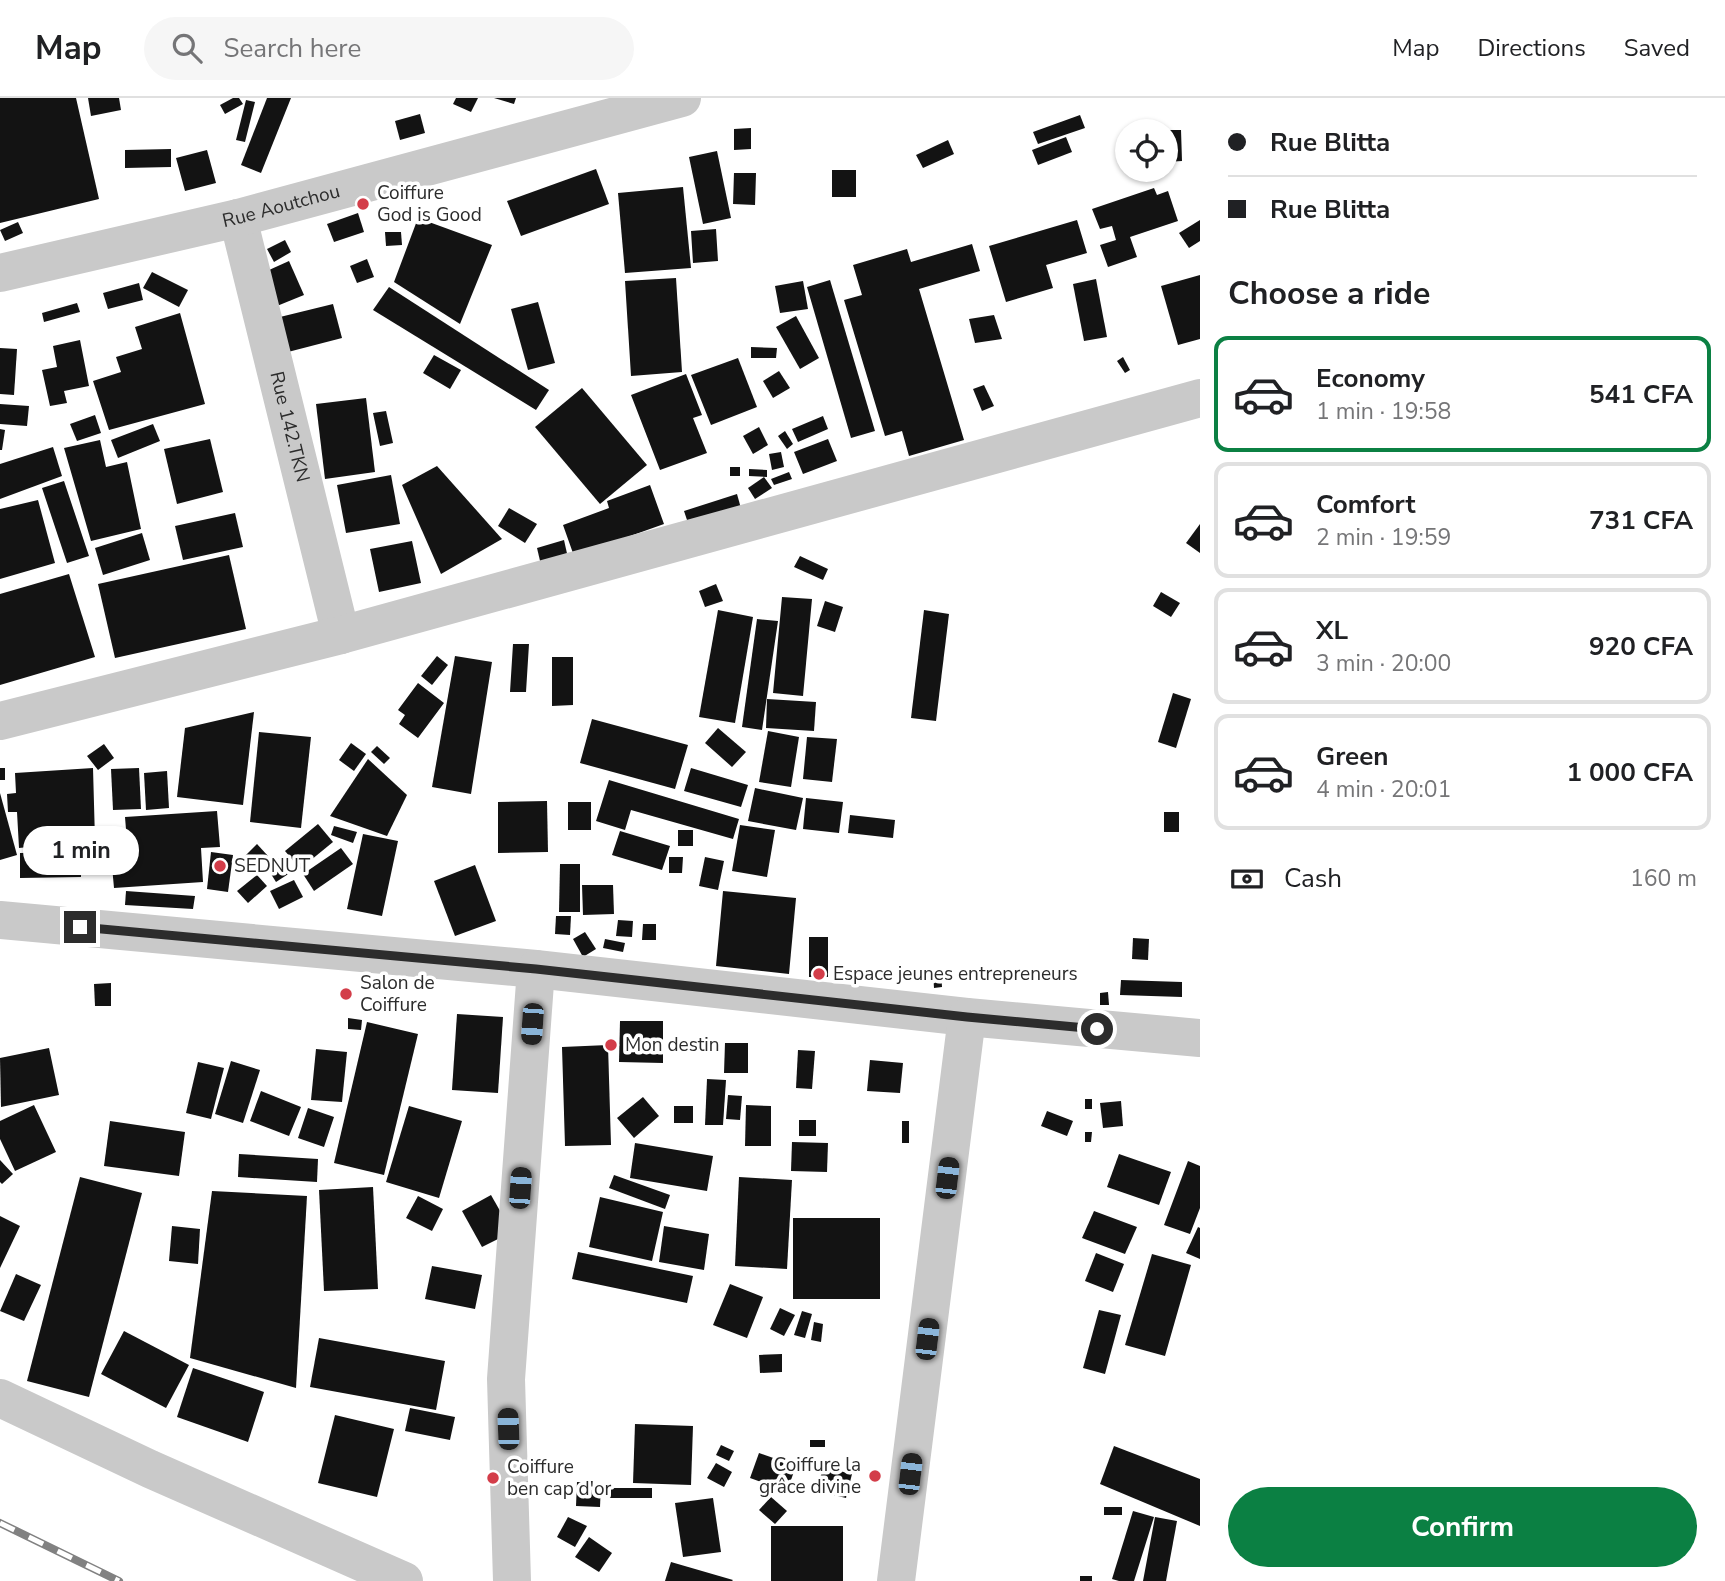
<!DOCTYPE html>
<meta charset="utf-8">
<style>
body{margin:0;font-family:"Nunito Sans",sans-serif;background:#f6f6f6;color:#202124;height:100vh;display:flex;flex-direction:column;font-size:26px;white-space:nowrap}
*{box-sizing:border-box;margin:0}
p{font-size:23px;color:#757577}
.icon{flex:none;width:38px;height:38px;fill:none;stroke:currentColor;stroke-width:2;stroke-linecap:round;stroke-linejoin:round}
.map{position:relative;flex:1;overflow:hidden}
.sheet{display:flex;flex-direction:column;background:#fff;width:525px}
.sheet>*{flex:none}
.guide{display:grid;align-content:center;height:154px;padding:0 28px;background:#fff}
.tools{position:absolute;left:1115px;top:21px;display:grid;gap:14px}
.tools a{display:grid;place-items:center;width:63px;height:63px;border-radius:50%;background:#fff;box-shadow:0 2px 5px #0004;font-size:35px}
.end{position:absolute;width:32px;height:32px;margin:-16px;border:9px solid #2c2c2c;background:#fff;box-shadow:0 0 0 4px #fff}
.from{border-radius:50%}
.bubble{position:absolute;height:49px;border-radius:24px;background:#fff;box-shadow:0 2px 5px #0004;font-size:23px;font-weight:700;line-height:49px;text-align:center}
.car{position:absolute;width:21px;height:42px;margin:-21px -10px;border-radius:9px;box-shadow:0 0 5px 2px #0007;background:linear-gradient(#222 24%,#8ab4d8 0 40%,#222 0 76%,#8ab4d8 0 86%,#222 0)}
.guide b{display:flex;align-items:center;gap:24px;height:66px;font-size:26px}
.guide b+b{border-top:2px solid #e0e0e0}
.guide i{width:18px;height:18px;background:#202124}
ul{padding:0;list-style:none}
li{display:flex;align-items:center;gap:21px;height:116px;margin:0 14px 10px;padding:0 14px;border:4px solid #e0e0e0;border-radius:14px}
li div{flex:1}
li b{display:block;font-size:26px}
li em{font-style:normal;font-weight:700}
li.active{border-color:#0b8043}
li>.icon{width:63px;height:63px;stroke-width:1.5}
h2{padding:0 28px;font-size:32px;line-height:84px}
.pay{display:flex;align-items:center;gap:18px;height:77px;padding:0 28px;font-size:26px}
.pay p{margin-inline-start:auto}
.cta{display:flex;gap:14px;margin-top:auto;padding:14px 28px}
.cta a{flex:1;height:80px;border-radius:42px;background:#0b8043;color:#fff;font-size:28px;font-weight:700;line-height:80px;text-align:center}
header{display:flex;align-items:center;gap:42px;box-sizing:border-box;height:98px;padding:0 35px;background:#fff;border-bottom:2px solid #e0e0e0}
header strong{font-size:33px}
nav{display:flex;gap:38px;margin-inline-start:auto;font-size:24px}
.search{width:490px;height:63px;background:#f6f6f6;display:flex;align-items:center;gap:18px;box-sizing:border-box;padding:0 24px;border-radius:38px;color:#757577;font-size:26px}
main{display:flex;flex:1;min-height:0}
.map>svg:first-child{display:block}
.building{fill:#131313}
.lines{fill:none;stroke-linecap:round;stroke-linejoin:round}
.minor{stroke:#c9c9c9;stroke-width:38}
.rail-casing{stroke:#818181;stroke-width:8}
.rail{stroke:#fff;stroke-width:5;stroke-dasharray:16;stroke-linecap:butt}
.route{stroke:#2c2c2c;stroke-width:9}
.poi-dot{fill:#d33d49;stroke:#fff;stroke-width:2.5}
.labels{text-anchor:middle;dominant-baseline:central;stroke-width:7;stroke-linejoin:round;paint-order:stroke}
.poi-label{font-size:19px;fill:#2c2c2c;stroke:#fff;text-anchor:start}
.street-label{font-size:19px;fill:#2c2c2c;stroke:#fff}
</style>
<header>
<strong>Map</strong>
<div class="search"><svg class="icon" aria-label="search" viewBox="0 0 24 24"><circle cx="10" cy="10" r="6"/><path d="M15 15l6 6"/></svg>Search here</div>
<nav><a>Map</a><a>Directions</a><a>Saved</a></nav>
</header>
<main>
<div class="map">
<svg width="1200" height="1483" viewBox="0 0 1200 1483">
<rect width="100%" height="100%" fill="#fff"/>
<g class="building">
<polygon points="0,0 76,0 99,101 0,125"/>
<polygon points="88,0 119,0 121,12 91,18"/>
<polygon points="233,0 239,0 243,6 225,16 220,7"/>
<polygon points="267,0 291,0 261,75 241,67"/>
<polygon points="456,0 478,0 471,14 453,6"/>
<polygon points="494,0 516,0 514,6"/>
<polygon points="246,2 255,4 245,44 236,42"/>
<polygon points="420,16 425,35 400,42 395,23"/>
<polygon points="1080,17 1085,30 1038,46 1033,34"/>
<polygon points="751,30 751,51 734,52 734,31"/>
<polygon points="1166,32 1181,32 1182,63 1166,64"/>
<polygon points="1066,39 1072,54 1038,67 1032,52"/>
<polygon points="948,42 954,56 923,70 916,57"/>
<polygon points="171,51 171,69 125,70 125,52"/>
<polygon points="207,52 216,85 185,93 176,60"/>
<polygon points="717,53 731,120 703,126 689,59"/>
<polygon points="596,71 609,106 521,138 507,103"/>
<rect x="832" y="72" width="24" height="27"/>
<polygon points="734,75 756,75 755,107 733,106"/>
<polygon points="683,89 691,170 625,175 618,95"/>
<polygon points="1154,90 1157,97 1168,93 1178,123 1130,139 1137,159 1108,169 1100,147 1116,142 1112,128 1100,131 1092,111"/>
<polygon points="358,115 364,134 334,144 327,126"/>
<polygon points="418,120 492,147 460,226 394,184"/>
<polygon points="1077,122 1087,155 1046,167 1053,190 1006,204 989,148"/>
<polygon points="1200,122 1200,143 1189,150 1179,135"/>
<polygon points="18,124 23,135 5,143 0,132"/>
<polygon points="716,131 718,163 693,165 691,133"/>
<polygon points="385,134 401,134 402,147 386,148"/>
<polygon points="285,142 291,154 274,164 267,151"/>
<polygon points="972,146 980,173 919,191 964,342 909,358 902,333 885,338 844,202 862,197 853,167 907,151 911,164"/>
<polygon points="367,161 374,179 357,185 350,168"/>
<polygon points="289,163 304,197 272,210 258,177"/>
<polygon points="152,174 188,192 179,209 143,190"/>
<polygon points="1200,177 1200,241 1178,247 1161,188"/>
<polygon points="676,180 682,274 631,278 625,183"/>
<polygon points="1096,181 1107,239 1084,243 1073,186"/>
<polygon points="830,182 875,333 851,340 807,189"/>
<polygon points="803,183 808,211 780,215 775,188"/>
<polygon points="139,185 143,202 108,211 103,195"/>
<polygon points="389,189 549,292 536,312 373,212"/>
<polygon points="538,204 555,265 528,272 511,211"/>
<polygon points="77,205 80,214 44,224 42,215"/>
<polygon points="333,206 342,240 288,254 280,219"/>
<polygon points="180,215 205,306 109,332 93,283 121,274 116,259 142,251 135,229"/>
<polygon points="994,217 1002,241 975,245 969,221"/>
<polygon points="796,218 819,260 800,271 776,229"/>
<polygon points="80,242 89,288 64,293 67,305 50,308 42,272 57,269 53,248"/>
<polygon points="751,249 777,250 776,260 751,260"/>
<polygon points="0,250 17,251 14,297 0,296"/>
<polygon points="434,257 461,272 450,291 423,275"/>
<polygon points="1123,259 1130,272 1125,275 1117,263"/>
<polygon points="738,260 757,309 711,327 691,277"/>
<polygon points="779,273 790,290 773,300 763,283"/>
<polygon points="686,276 702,317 693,320 707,355 660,372 631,297"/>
<polygon points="984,287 994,308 982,313 973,291"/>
<polygon points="582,290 647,367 600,406 535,329"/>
<polygon points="366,300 375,374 325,381 316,306"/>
<polygon points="0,306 29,308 27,328 0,326"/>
<polygon points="386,313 393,345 380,348 373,315"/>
<polygon points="95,317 101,335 77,343 70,326"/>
<polygon points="823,318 828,331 798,344 792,331"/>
<polygon points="153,326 160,343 118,360 111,342"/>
<polygon points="759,329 768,347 753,356 743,338"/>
<polygon points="0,331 5,332 2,352 0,352"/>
<polygon points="785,333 793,346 787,351 778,338"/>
<polygon points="210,341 223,394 177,406 164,351"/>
<polygon points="828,341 837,363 803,376 794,354"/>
<polygon points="100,342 106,369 127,364 141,431 91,443 64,350"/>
<polygon points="53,349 62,378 0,401 0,366"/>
<polygon points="781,354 784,369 772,372 769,356"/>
<polygon points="437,368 502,441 441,476 402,387"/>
<rect x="730" y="369" width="10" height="9"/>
<polygon points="749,371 767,372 767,379 749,378"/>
<polygon points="789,374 792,381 774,387 771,381"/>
<polygon points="391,377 400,426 346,435 337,387"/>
<polygon points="764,379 772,390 755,401 748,390"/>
<polygon points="64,383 89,458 67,465 42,390"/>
<polygon points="650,387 664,426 574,458 563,427 609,410 607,403"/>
<polygon points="737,396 742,414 690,431 684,413"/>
<polygon points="38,402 55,465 0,481 0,411"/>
<polygon points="509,410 537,426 525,445 498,428"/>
<polygon points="235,415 243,449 183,462 175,428"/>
<polygon points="1200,426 1200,455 1186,445"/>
<polygon points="142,435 150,462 103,477 95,450"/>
<polygon points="564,442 568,460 541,467 537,450"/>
<polygon points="412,443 421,485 379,494 370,451"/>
<polygon points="229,457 246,531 115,560 98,486"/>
<polygon points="800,458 828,471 823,482 794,469"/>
<polygon points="69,476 95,559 0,587 0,496"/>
<polygon points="716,486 723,503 705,509 699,493"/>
<polygon points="1161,494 1180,505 1171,519 1153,508"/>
<polygon points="782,499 812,501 803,598 773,595"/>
<polygon points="825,503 843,509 835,534 817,528"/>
<polygon points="718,512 753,519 735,625 699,619"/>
<polygon points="924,512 949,516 936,623 911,620"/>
<polygon points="757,521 778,523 762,632 742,629"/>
<polygon points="513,546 529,546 526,594 510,594"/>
<polygon points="437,558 448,567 432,587 421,578"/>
<polygon points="455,558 492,564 471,696 432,689"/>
<polygon points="552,559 573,559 573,607 552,608"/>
<polygon points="418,585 444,605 418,640 399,626 405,617 398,612"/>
<polygon points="1173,595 1191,601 1176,650 1158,644"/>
<polygon points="767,601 816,604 814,633 766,630"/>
<polygon points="254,614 243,707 177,699 185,630"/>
<polygon points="592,621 688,647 675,691 580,665"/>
<polygon points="718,630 746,654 732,669 705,645"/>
<polygon points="768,633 799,639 791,689 759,684"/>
<polygon points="259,634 311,639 301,730 250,724"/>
<polygon points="807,639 837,641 832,684 803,681"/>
<polygon points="351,645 366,656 354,673 339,662"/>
<polygon points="104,646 114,660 98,672 87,658"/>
<polygon points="377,648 390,660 384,666 371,654"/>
<polygon points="368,661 407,697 387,738 330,718"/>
<rect x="0" y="670" width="5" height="12"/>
<polygon points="93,670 95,742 19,750 17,714 8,714 7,696 16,695 15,675"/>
<polygon points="139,670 141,711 113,712 111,671"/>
<polygon points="691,670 748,687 741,709 684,693"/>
<polygon points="167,673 169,710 146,712 144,675"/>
<polygon points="609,682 739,721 733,741 631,712 625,732 596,723"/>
<polygon points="755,690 803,700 796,732 748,723"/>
<polygon points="0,695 17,757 0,762"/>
<polygon points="806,700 843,704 839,735 803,731"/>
<polygon points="547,703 548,754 498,755 498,704"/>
<rect x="568" y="704" width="23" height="28"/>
<polygon points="217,713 220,749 201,750 203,784 114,790 110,746 127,744 125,719"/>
<rect x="1164" y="714" width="15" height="20"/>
<polygon points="850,717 895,722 893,740 848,735"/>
<polygon points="318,726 333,744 300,771 285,753"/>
<polygon points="740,727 775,732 767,779 732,773"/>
<polygon points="334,728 357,734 353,745 331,737"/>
<rect x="678" y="732" width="15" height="16"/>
<polygon points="620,733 670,748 662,772 612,757"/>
<polygon points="363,736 398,743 382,818 347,811"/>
<polygon points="257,746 268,758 250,775 239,764"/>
<polygon points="341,750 353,766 314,793 303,776"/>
<polygon points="81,754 81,779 20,780 20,755"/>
<polygon points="211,754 233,757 228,794 207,791"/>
<polygon points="284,757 293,773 276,784 266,768"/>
<polygon points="669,759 683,759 682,775 669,775"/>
<polygon points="705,759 724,763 718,792 699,788"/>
<polygon points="560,766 580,766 580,814 559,814"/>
<polygon points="475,767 496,823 455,838 434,783"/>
<polygon points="257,777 267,788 248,805 237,793"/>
<polygon points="294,782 303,799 279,811 270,793"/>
<polygon points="582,787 613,787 614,816 583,817"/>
<polygon points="126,793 195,798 193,811 125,807"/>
<polygon points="723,793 796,800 789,876 716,868"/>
<polygon points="556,818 571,818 570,837 555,836"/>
<polygon points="618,822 633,823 632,839 616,838"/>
<polygon points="643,826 656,826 656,842 642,842"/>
<polygon points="585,834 596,851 583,859 573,841"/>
<rect x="809" y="839" width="19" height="40"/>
<polygon points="1133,840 1149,841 1148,862 1132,861"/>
<polygon points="605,841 625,845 623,854 603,850"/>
<polygon points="933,875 941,875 942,889 934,890"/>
<polygon points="1121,882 1182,884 1182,899 1120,897"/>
<polygon points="111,885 111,908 95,908 94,886"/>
<polygon points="1108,894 1109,907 1100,907 1100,895"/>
<polygon points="457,916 503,919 498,995 452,992"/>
<polygon points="348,920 362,922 361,932 348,931"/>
<polygon points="620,923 663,923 663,965 619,964"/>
<polygon points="367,924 418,936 384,1077 334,1065"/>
<polygon points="725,945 748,945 748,975 724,975"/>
<polygon points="608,947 611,1047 565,1048 562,949"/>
<polygon points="49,950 59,997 1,1009 0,960"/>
<polygon points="316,951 347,954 342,1004 311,1002"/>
<polygon points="798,952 815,953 812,991 796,990"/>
<polygon points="870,962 903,965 900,995 867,993"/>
<polygon points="231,963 260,972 243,1025 215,1016"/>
<polygon points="198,964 224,970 211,1021 186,1015"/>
<polygon points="707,981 726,982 723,1027 705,1027"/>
<polygon points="261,993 301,1009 289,1038 250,1023"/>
<polygon points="728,997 742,998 740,1022 726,1021"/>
<polygon points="643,999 659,1018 634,1040 617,1020"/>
<rect x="1085" y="1001" width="7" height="10"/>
<polygon points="1121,1003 1123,1028 1103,1030 1100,1005"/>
<polygon points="34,1007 56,1054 15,1073 0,1041 0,1023"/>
<polygon points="746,1007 771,1008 771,1048 745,1048"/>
<polygon points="409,1008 462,1023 439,1100 386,1084"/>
<rect x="674" y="1008" width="19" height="17"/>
<polygon points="308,1010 334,1019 324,1049 298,1040"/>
<polygon points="1047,1013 1073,1023 1067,1038 1041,1028"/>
<rect x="799" y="1022" width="17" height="16"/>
<polygon points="110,1023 185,1034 179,1078 104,1068"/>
<rect x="902" y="1023" width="7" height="22"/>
<polygon points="1085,1034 1092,1034 1091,1044 1085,1044"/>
<polygon points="792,1044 828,1045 827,1074 791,1073"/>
<polygon points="635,1045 713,1058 707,1093 630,1080"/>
<polygon points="239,1056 318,1061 317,1084 238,1079"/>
<polygon points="1119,1056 1171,1074 1159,1107 1107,1089"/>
<polygon points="0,1062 13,1076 2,1086 0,1084"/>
<polygon points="1188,1063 1200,1068 1200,1110 1190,1136 1164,1127"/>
<polygon points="614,1077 670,1097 665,1111 609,1090"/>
<polygon points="80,1079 142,1095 89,1299 27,1283"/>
<polygon points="739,1079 792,1082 787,1171 735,1168"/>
<polygon points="373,1089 378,1191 324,1193 319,1092"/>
<polygon points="212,1093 307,1098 296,1290 190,1260"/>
<polygon points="491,1097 512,1134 482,1149 462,1113"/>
<polygon points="418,1098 443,1111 432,1133 406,1120"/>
<polygon points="600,1099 663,1114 652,1163 589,1149"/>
<polygon points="1094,1113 1137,1129 1125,1156 1082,1140"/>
<polygon points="0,1118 20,1128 0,1170"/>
<rect x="793" y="1120" width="87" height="81"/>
<polygon points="172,1128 200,1131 198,1166 169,1163"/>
<polygon points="664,1128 709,1136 704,1172 659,1164"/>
<polygon points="1198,1129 1200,1130 1200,1161 1186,1155"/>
<polygon points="578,1154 693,1178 687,1205 572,1181"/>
<polygon points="1096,1155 1124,1166 1113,1194 1085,1183"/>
<polygon points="1152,1156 1191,1167 1165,1258 1125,1247"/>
<polygon points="432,1168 482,1177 475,1211 425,1201"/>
<polygon points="16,1176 41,1187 24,1223 0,1213"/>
<polygon points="730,1186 763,1199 747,1240 713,1227"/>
<polygon points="780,1210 795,1217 784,1238 770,1231"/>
<polygon points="1099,1212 1121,1217 1105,1276 1083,1270"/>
<polygon points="802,1213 812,1216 805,1240 794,1237"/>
<polygon points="814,1224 823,1226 821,1244 811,1242"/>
<polygon points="124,1233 189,1267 166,1310 101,1276"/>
<polygon points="319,1240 445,1263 436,1312 310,1289"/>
<polygon points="782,1256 782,1274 760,1275 759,1257"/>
<polygon points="193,1270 264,1294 248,1344 177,1319"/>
<polygon points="410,1310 455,1319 450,1342 405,1333"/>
<polygon points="335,1317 394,1331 377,1399 318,1385"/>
<polygon points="635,1326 693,1328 691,1387 633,1385"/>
<rect x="810" y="1342" width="15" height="7"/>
<polygon points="721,1347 734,1353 729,1363 716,1357"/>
<polygon points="1114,1348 1200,1381 1200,1428 1100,1386"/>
<polygon points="759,1355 796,1368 787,1393 750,1380"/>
<polygon points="716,1365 732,1374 724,1389 707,1380"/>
<polygon points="823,1369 852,1376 846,1400 817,1393"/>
<polygon points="577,1384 601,1385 600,1409 576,1408"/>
<rect x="609" y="1390" width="43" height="10"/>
<polygon points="771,1399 787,1413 775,1426 759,1412"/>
<polygon points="713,1400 721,1454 683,1459 675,1405"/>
<rect x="1104" y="1409" width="18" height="8"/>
<polygon points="1133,1413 1154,1419 1134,1483 1119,1483 1112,1481"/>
<polygon points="568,1419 587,1428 575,1449 557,1439"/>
<polygon points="1155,1419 1177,1423 1166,1483 1143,1483"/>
<rect x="771" y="1428" width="72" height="55"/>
<polygon points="589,1439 612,1455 599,1474 575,1459"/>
<polygon points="671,1464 733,1482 732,1483 665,1483"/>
<rect x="1080" y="1478" width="12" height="5"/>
</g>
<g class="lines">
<g class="minor">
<path id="s1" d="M238,120L341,537"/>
<path id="s2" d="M0,175L238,120L682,0"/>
<polyline points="0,623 341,537 1200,300"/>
<polyline points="0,822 536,871 967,919 1200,940"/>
<polyline points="0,1300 150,1371 404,1483"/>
<polyline points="512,1483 506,1281 536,871"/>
<polyline points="896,1483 967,919"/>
</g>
<g class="rail-casing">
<polyline id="rail" points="0,1425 119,1483"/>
</g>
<use href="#rail" class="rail"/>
</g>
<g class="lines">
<polyline class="route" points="80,829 536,871 967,919 1097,931"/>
</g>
<g class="poi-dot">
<circle cx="363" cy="106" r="7"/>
<circle cx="220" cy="768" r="7"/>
<circle cx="819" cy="876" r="7"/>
<circle cx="346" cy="896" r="7"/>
<circle cx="611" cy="947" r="7"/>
<circle cx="875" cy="1378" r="7"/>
<circle cx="493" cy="1380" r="7"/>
</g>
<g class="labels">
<g class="poi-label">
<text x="377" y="95">Coiffure<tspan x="377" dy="22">God is Good</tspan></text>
<text x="234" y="768">SEDNUT</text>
<text x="833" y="876">Espace jeunes entrepreneurs</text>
<text x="360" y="885">Salon de<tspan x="360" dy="22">Coiffure</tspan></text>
<text x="625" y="947">Mon destin</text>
<text x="861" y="1367" text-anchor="end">Coiffure la<tspan x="861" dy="22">grâce divine</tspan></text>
<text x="507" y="1369">Coiffure<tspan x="507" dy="22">ben cap d'or</tspan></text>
</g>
<g class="street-label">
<text stroke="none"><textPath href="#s2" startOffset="289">Rue Aoutchou</textPath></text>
<text stroke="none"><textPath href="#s1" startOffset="215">Rue 142.TKN</textPath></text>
</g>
</g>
</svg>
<div class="tools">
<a><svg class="icon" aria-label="locate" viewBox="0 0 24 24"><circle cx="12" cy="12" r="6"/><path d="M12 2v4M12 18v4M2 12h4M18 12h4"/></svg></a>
</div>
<i class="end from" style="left:1097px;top:931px"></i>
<i class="end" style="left:80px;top:829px"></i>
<div class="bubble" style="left:23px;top:728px;width:116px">1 min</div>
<i class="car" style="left:532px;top:926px;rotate:184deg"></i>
<i class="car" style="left:947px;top:1080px;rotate:7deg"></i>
<i class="car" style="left:520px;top:1090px;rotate:4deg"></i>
<i class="car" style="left:927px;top:1241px;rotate:7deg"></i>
<i class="car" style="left:508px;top:1331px;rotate:358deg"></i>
<i class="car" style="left:910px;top:1376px;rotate:7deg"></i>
</div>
<section class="sheet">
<div class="guide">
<b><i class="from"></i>Rue Blitta</b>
<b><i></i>Rue Blitta</b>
</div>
<h2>Choose a ride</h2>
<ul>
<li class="active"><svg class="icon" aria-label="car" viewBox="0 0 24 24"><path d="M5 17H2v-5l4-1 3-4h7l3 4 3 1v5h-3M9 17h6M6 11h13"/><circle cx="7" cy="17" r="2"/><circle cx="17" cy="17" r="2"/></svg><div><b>Economy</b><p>1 min · 19:58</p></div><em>541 CFA</em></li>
<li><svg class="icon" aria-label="car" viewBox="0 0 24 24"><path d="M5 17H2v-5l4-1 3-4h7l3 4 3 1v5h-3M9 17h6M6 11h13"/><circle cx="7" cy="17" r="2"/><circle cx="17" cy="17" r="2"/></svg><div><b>Comfort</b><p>2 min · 19:59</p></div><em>731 CFA</em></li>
<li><svg class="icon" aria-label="car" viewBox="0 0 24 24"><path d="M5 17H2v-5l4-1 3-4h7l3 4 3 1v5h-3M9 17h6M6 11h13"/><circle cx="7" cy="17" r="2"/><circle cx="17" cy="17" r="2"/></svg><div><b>XL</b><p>3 min · 20:00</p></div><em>920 CFA</em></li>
<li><svg class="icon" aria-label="car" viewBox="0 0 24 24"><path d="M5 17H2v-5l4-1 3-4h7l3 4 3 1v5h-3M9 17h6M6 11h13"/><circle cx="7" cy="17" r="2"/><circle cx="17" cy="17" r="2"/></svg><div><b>Green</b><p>4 min · 20:01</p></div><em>1 000 CFA</em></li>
</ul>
<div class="pay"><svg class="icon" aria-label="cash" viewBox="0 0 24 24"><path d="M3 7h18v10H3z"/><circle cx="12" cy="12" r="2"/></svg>Cash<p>160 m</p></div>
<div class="cta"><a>Confirm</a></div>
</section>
</main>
